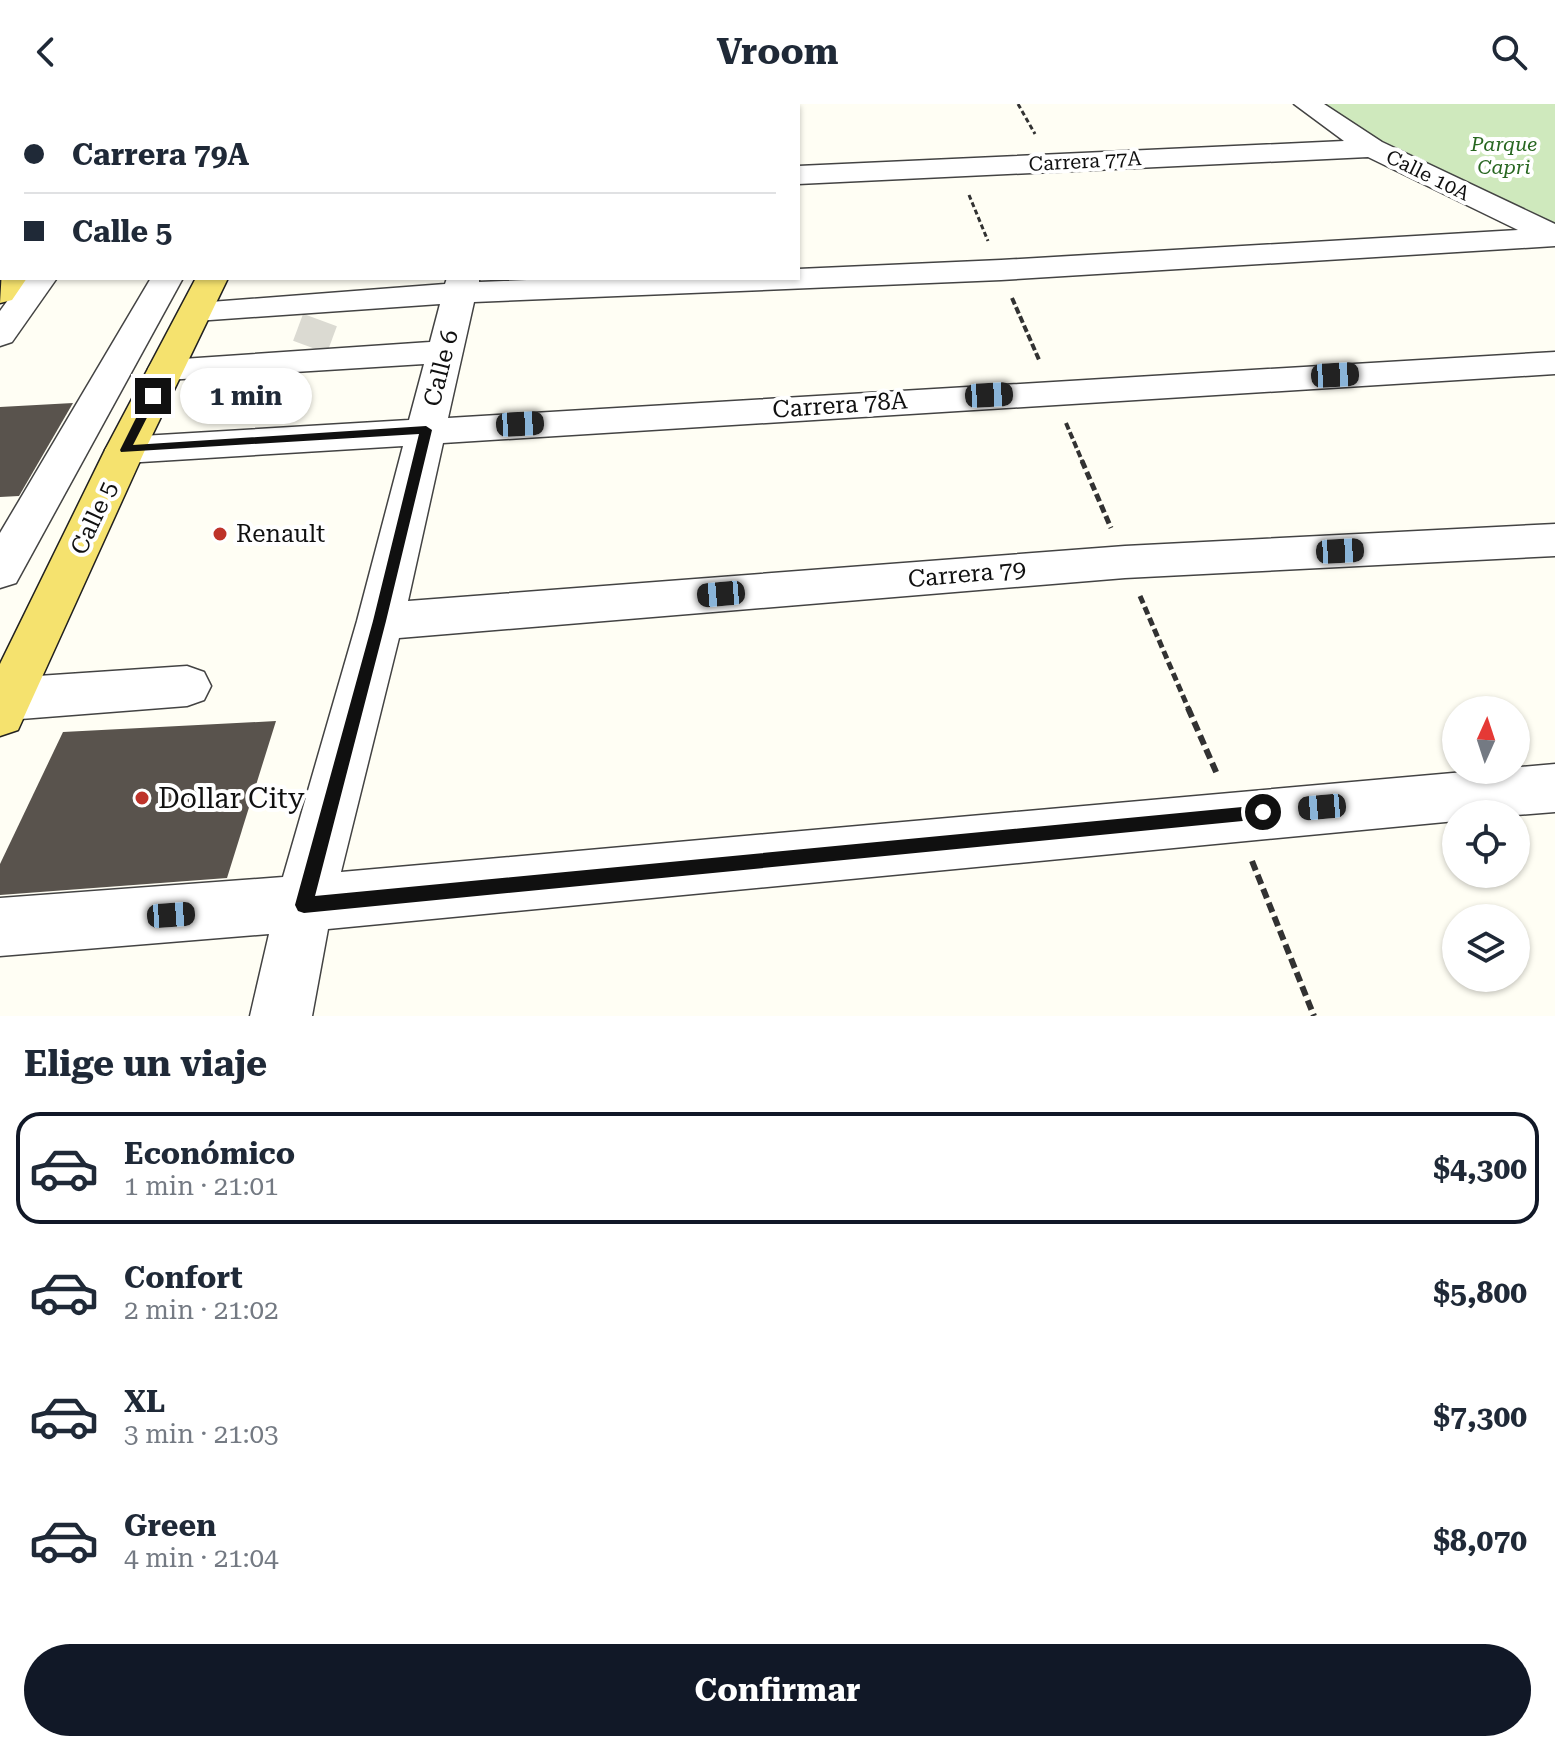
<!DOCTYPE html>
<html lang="es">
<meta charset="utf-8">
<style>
body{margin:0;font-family:"Roboto Serif",serif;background:#f6f6f7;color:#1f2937;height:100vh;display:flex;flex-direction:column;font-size:30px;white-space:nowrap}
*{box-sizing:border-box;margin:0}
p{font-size:26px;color:#747a83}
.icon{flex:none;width:44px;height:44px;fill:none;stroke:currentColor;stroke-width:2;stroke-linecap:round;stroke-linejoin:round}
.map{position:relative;height:912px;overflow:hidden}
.panel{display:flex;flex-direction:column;background:#fff;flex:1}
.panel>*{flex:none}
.hud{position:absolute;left:0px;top:0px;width:800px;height:176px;box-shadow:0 2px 6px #0004;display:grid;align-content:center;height:176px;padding:0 24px;background:#fff}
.needle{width:52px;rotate:3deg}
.fabs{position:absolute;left:1442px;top:592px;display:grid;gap:16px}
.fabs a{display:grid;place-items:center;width:88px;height:88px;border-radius:50%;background:#fff;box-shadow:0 2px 6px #0004;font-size:40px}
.end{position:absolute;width:36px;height:36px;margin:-18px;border:10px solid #101010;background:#fff;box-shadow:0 0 0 4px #fff}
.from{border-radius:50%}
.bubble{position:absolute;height:56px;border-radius:28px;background:#fff;box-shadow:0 2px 6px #0004;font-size:26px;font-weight:700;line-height:56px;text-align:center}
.car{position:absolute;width:24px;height:48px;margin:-24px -12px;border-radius:10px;box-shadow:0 0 6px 2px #0007;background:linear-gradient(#222 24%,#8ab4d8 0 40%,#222 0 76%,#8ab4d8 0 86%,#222 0)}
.hud b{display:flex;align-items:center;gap:28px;height:76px;font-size:30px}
.hud b+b{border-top:2px solid #e0e1e3}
.hud i{width:20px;height:20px;background:#1f2937}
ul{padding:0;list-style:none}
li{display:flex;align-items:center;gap:24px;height:112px;margin:0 16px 12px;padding:0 8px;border:4px solid transparent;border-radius:24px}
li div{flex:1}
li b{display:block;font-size:30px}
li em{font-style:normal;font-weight:700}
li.selected{border-color:#111827}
li>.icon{width:72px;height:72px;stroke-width:1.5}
h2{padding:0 24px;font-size:36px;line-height:96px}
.primary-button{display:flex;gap:16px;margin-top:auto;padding:16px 24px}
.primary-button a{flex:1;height:92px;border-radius:48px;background:#111827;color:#fff;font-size:32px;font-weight:700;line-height:92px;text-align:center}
header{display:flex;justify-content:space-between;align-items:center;height:104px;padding:0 24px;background:#fff;font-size:36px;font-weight:700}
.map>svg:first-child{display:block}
.green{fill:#cfe9bd}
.building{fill:#59534d}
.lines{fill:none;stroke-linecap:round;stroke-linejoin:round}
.minor-tunnel{stroke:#dbdad2;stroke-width:36;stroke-dasharray:36 18;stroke-linecap:butt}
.minor-casing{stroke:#434343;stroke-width:3}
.major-casing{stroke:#212121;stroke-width:3}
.path-far3{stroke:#323232;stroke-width:3;stroke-dasharray:5 3;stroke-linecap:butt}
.path-far2{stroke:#323232;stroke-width:4;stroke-dasharray:7 3;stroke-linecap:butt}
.path-far1{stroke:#323232;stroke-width:5;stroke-dasharray:8 4;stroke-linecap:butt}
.path{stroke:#323232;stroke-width:6;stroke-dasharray:10 5;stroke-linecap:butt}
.minor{fill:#fff;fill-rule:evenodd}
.major{fill:#f5e26e;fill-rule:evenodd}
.route{fill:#101010}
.poi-dot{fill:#be332a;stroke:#fff;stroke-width:3}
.labels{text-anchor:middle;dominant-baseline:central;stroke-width:8;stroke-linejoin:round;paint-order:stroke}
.far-park-label{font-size:20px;font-style:italic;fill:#286721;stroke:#fff}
.far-street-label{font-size:20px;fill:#101010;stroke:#fff}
.street-label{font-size:24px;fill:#101010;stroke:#fff}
.poi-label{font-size:24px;fill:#101010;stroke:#fff;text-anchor:start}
.near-poi-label{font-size:28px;fill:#101010;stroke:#fff;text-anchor:start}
</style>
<header><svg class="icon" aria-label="back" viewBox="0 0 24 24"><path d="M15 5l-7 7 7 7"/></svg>Vroom<svg class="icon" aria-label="search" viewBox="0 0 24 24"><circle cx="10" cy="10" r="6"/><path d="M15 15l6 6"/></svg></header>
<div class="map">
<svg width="1555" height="912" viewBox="0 0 1555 912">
<rect width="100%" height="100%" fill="#fffef4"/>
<polygon class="green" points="1307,0 1555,0 1555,132"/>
<g class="building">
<polygon points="73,299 19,392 0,393 0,303"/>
<polygon points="276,617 227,774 0,791 0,760 63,628"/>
</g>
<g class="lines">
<polyline class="minor-tunnel" points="310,243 320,216"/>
<g class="minor-casing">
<g id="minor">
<polygon points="388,0 464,0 387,2"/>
<rect x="491" y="0" width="26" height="2"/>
<polygon points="1294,0 1324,0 1382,38 1555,120 1555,142 1001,176 474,198 448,314 1555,248 1555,270 443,339 408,497 1125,442 1555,420 1555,452 1125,474 399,534 341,768 1555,660 1555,708 1516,711 1456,710 1456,717 328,825 312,912 250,912 269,830 0,852 0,794 283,773 357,517 403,342 125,359 111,355 105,346 111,337 125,333 409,316 424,260 166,276 153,273 148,265 153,257 430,238 440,200 196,217 184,214 179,207 184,200 445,180 447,174 479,174 479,178 577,174 798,174 798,165 1001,156 1518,126 1368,53 798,80 798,62 1344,37"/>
<polygon points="2,66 2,86 0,87 0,67"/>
<polygon points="24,174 57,174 12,238 0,242 0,207"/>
<polygon points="151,174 183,174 16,479 0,484 0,429"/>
<polygon points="187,562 204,568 211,582 204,596 187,602 8,616 0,613 0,577 8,574"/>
</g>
</g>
<g class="major-casing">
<g id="major">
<polygon points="127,0 154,0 126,2"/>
<polygon points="2,166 2,174 27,174 12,196 0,199"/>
<polygon points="196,174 228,174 145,346 18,626 0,632 0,560 105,346"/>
</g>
</g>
<g class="path-far3">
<polyline points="1018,0 1035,30"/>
<polyline points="969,91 988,137"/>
</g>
<g class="path-far2">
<polyline points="1012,194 1040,258"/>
<polyline points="1066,319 1083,359"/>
</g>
<g class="path-far1">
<polyline points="1082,357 1111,424"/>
<polyline points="1140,492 1189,606"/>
</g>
<g class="path">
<polyline points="1188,604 1217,670"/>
<polyline points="1252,757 1314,912"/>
</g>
<use href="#minor" class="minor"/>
<use href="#major" class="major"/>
</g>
<polygon class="route" points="153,288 158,292 133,341 426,322 432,326 386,517 315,792 1263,701 1271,708 1263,715 304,809 298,807 295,801 373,517 419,330 121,348 120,346 147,292"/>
<g class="poi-dot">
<circle cx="220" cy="430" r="8"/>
<circle cx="142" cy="694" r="8"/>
</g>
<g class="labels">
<g class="far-park-label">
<text x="1504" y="40">Parque<tspan x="1504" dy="23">Capri</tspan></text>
</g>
<g class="far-street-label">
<text transform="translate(1085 57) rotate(-3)">Carrera 77A</text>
<text transform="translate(1428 71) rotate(26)">Calle 10A</text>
</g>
<g class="street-label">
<text transform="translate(441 264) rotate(-76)">Calle 6</text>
<text transform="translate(840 301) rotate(-4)">Carrera 78A</text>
<text transform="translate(94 414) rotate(-65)">Calle 5</text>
<text transform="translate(967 470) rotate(-5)">Carrera 79</text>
</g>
<g class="poi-label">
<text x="236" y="430">Renault</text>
</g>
<g class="near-poi-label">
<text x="158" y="694">Dollar City</text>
</g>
</g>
</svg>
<div class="fabs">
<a><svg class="needle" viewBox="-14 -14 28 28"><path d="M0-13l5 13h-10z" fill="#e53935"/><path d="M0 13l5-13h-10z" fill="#747a83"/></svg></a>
<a><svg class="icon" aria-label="locate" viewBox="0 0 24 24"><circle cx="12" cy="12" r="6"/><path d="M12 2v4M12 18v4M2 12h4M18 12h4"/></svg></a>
<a><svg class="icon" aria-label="layers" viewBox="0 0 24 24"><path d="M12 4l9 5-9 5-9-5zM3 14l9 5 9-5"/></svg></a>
</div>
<i class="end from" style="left:1263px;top:708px"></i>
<i class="end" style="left:153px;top:292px"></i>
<div class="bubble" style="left:180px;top:264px;width:132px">1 min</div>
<i class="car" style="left:1335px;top:271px;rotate:87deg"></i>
<i class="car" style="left:989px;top:291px;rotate:87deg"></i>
<i class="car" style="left:520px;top:320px;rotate:87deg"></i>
<i class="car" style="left:1340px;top:447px;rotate:87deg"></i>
<i class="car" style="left:721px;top:490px;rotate:265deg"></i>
<i class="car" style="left:1322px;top:703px;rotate:265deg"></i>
<i class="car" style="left:171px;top:811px;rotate:86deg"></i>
<div class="hud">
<b><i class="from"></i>Carrera 79A</b>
<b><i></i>Calle 5</b>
</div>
</div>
<section class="panel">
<h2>Elige un viaje</h2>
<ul>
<li class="selected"><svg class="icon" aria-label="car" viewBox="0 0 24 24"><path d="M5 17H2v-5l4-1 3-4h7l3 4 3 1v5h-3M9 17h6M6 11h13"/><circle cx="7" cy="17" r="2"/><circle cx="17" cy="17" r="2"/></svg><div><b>Económico</b><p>1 min · 21:01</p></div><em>$4,300</em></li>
<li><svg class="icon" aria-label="car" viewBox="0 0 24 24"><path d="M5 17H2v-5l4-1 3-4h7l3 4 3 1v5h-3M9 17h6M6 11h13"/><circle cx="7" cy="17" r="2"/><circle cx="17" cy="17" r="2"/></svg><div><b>Confort</b><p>2 min · 21:02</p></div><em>$5,800</em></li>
<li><svg class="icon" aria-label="car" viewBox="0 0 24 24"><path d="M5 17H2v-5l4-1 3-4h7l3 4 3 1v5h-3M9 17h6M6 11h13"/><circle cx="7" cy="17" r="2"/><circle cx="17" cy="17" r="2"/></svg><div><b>XL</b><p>3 min · 21:03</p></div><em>$7,300</em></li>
<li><svg class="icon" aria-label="car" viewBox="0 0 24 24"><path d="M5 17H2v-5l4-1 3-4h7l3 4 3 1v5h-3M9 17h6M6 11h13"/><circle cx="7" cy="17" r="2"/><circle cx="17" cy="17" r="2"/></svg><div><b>Green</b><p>4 min · 21:04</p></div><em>$8,070</em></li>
</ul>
<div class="primary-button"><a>Confirmar</a></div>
</section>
